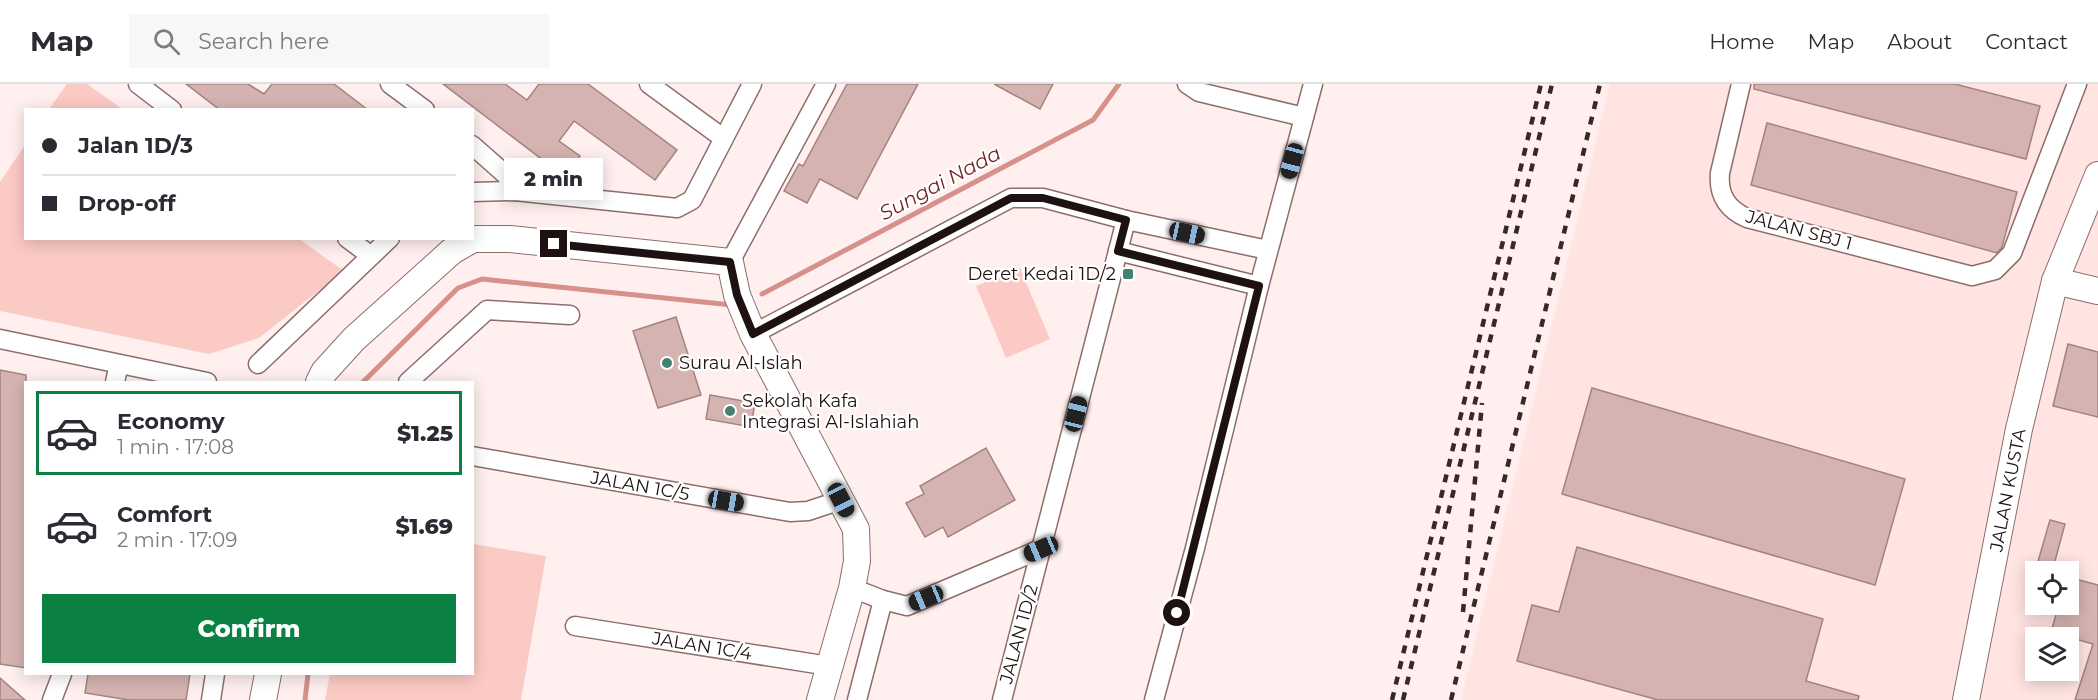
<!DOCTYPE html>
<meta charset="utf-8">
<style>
body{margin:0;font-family:Montserrat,sans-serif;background:#f7f7f7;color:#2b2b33;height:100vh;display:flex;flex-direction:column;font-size:22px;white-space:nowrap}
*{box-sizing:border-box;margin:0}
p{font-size:20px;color:#7c7c81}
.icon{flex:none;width:33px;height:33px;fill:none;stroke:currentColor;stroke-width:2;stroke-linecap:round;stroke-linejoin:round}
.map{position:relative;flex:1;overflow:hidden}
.drawer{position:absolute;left:24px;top:297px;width:450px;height:294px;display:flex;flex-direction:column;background:#fff;border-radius:0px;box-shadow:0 3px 15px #0003}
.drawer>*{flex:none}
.top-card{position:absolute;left:24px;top:24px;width:450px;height:132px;border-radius:0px;box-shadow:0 3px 15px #0003;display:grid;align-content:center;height:132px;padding:0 18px;background:#fff}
.fabs{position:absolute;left:2025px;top:477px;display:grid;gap:12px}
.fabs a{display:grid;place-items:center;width:54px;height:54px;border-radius:0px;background:#fff;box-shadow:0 3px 15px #0003;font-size:30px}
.end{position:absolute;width:27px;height:27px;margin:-14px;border:8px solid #1d1211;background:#fff;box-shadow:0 0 0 3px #fff}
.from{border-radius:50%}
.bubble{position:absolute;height:42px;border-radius:0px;background:#fff;box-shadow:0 3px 15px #0003;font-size:20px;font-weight:800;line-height:42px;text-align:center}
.car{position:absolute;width:18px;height:36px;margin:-18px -9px;border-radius:8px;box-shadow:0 0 4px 2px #0007;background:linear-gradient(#222 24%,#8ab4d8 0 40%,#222 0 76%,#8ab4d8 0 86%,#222 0)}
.top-card b{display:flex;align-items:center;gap:21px;height:57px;font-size:22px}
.top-card b+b{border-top:2px solid #e1e1e2}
.top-card i{width:15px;height:15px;background:#2b2b33}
ul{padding:10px 0 0;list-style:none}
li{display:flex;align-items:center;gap:18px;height:84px;margin:0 12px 9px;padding:0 6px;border:3px solid transparent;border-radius:0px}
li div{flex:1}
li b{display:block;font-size:22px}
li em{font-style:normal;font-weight:800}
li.active{border-color:#0b8043}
li>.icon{width:54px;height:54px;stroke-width:1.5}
.action{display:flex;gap:12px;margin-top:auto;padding:12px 18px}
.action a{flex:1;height:69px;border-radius:0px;background:#0b8043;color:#fff;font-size:24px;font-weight:800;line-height:69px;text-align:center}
header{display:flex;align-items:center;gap:36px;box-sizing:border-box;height:84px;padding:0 30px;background:#fff;border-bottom:2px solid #e1e1e2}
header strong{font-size:28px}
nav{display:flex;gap:33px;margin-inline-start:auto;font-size:21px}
.search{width:420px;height:54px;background:#f7f7f7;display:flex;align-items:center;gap:15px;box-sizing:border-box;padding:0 21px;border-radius:0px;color:#7c7c81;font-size:22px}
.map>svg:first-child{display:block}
.built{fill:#ffe4e2;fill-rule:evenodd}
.green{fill:#fccac5}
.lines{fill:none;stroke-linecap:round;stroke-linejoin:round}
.stream{stroke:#d7908a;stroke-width:5}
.building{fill:#d5b3b0;stroke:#a28380;stroke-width:1.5}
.street-casing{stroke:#8c6e6b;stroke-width:21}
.secondary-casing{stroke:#8c6e6b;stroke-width:28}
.street{stroke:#fff;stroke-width:18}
.secondary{stroke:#fff;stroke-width:26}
.rail{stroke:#362a29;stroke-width:4.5;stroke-dasharray:8 8;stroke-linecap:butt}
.route{stroke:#1d1211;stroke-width:8}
.poi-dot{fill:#418271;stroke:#fff;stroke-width:2}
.labels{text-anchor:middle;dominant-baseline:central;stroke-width:4.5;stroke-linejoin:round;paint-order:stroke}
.street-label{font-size:18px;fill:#1d1211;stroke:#fff}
.poi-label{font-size:18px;fill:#1d1211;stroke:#fff;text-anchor:start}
.water-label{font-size:20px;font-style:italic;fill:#762222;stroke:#fff}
</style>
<header>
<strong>Map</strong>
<div class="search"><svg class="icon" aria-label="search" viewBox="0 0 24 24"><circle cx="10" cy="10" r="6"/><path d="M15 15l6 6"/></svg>Search here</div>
<nav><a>Home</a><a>Map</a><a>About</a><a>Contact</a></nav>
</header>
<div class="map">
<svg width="2098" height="616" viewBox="0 0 2098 616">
<rect width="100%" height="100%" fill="#fff0ef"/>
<path class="built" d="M1610,0H2098V616H1461ZM2036,488H2068V520H2036ZM2036,554H2068V586H2036Z"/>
<g class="green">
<polygon points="67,0 87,0 122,25 49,25"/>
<polygon points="25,61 26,154 299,155 344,187 259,254 209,270 0,227 0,98"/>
<polygon points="1020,184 1050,255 1006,274 976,202"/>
<polygon points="473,460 546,472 521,616 325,616 330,590 472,590"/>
</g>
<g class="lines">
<g class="stream">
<polyline points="762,210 1093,36 1119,0"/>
<polyline points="363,298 458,204 482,195 732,221"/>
<polyline points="305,616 308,590"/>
</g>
</g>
<g class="building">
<polygon points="186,0 248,0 264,10 272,0 334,0 368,26 220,26"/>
<polygon points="443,0 505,0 527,16 539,0 588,0 677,66 655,96 574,37 559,57 580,72 565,93"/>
<polygon points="847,0 918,0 857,115 820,95 807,119 784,107 799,80 803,82"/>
<polygon points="994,0 1053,0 1040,25"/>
<polygon points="1754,0 1955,0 2040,22 2026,75 1754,5"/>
<polygon points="1767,39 2017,108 2002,163 1997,169 1751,101"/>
<polygon points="676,233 701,311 658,324 633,247"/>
<polygon points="2068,260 2098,268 2098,333 2053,322"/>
<polygon points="0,286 26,291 26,584 0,580"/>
<polygon points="1592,304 1905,395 1875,501 1562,410"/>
<polygon points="710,311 755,319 751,343 706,335"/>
<polygon points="986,364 1015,416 948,453 943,443 925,453 906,419 924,410 920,402"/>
<polygon points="2050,436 2065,440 2052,488 2035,488"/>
<polygon points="1577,463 1823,535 1806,597 1859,612 1858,616 1658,616 1517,577 1532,521 1559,528"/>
<polygon points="2068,493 2098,501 2098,616 2075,616 2093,560 2051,548 2059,520 2068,520"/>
<polygon points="88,590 190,590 186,616 129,616 85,609"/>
<polygon points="0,594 25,616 0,616"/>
</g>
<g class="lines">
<g class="street-casing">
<g id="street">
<polyline points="138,0 172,26"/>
<polyline points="390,0 425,26"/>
<polyline points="649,0 723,54"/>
<polyline points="1187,0 1199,8 1304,33"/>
<path d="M1741,0L1720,89C1718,111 1727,125 1747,134L1972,192L1995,186L2012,169L2077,0"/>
<polyline points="472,61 506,91 515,107"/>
<polyline points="472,108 515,107 677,124 692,116 752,0"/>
<polyline points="347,154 371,172"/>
<polyline points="1118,167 1259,202"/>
<polyline points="730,178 826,0"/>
<polyline points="753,250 1011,114 1043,114 1126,136 1268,166"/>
<polyline points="0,255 207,298"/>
<polyline points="258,280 390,154"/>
<polyline points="115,298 119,280"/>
<polyline points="408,298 487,226 570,231"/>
<polyline points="472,372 790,428 808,427 841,416"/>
<polyline points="852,504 883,516 907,522 1041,465"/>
<polyline points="575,542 829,582"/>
<polyline points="52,616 62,590"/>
<polyline points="211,616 215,590"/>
<polyline points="857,616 883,516"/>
<polyline points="1002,616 1126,136"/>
<polyline points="1154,616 1195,464 1259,202 1313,0"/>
</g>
</g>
<g class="secondary-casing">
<g id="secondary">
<polyline points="2055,197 2098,207"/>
<polyline points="319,298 324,288 354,255 452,167 473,155 510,155 730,178 737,211 753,250 856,445 857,477 852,504 820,616"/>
<polyline points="263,616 268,590"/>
<polyline points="1966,616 2019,345 2055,197 2098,91"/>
</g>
</g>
<use href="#street" class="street"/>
<use href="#secondary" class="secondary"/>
<g class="rail">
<polyline points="1463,528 1482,319"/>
<polyline points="1392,616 1541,0"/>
<polyline points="1403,616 1552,0"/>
<polyline points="1451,616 1600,0"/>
</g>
</g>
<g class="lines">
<polyline class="route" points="554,160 730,178 737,211 753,250 1011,114 1043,114 1126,136 1118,167 1259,202 1177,529"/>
</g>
<g class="poi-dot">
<rect x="1122" y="184" width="12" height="12" rx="3"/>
<circle cx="667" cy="279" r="6"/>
<circle cx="730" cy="327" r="6"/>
</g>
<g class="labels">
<g class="street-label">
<text transform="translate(1799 146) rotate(15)">JALAN SBJ 1</text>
<text transform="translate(640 402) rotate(10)">JALAN 1C/5</text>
<text transform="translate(2008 406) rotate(-79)">JALAN KUSTA</text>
<text transform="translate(1019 550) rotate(-75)">JALAN 1D/2</text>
<text transform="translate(702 562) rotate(9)">JALAN 1C/4</text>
</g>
<g class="poi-label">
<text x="1116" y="190" text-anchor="end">Deret Kedai 1D/2</text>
<text x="679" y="279">Surau Al-Islah</text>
<text x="742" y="317">Sekolah Kafa<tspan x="742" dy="21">Integrasi Al-Islahiah</tspan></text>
</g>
<g class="water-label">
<text transform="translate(940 99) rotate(-28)">Sungai Nada</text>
</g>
</g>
</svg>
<div class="fabs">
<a><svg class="icon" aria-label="locate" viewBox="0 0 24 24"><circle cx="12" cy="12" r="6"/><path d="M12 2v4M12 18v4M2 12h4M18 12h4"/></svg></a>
<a><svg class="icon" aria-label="layers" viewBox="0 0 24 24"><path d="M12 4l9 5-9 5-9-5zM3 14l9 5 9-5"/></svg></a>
</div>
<i class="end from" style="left:1177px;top:529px"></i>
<i class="end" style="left:554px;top:160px"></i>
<div class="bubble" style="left:504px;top:74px;width:99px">2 min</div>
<i class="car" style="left:1292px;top:77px;rotate:195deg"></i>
<i class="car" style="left:1187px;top:149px;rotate:102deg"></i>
<i class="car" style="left:1076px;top:330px;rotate:14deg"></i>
<i class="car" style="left:841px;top:416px;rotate:153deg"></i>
<i class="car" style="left:726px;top:417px;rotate:100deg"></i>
<i class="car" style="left:1041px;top:465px;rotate:247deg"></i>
<i class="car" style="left:926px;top:514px;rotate:247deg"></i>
<div class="top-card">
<b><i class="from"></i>Jalan 1D/3</b>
<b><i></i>Drop-off</b>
</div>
<section class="drawer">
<ul>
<li class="active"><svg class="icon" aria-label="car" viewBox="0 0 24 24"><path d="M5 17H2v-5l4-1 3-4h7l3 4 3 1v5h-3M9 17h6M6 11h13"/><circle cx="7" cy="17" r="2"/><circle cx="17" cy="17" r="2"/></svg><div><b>Economy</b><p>1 min · 17:08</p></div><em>$1.25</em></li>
<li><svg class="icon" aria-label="car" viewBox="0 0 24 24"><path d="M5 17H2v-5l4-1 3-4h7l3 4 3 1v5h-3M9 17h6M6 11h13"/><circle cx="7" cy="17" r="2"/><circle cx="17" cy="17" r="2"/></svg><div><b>Comfort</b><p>2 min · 17:09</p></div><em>$1.69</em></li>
</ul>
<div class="action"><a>Confirm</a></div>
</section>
</div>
